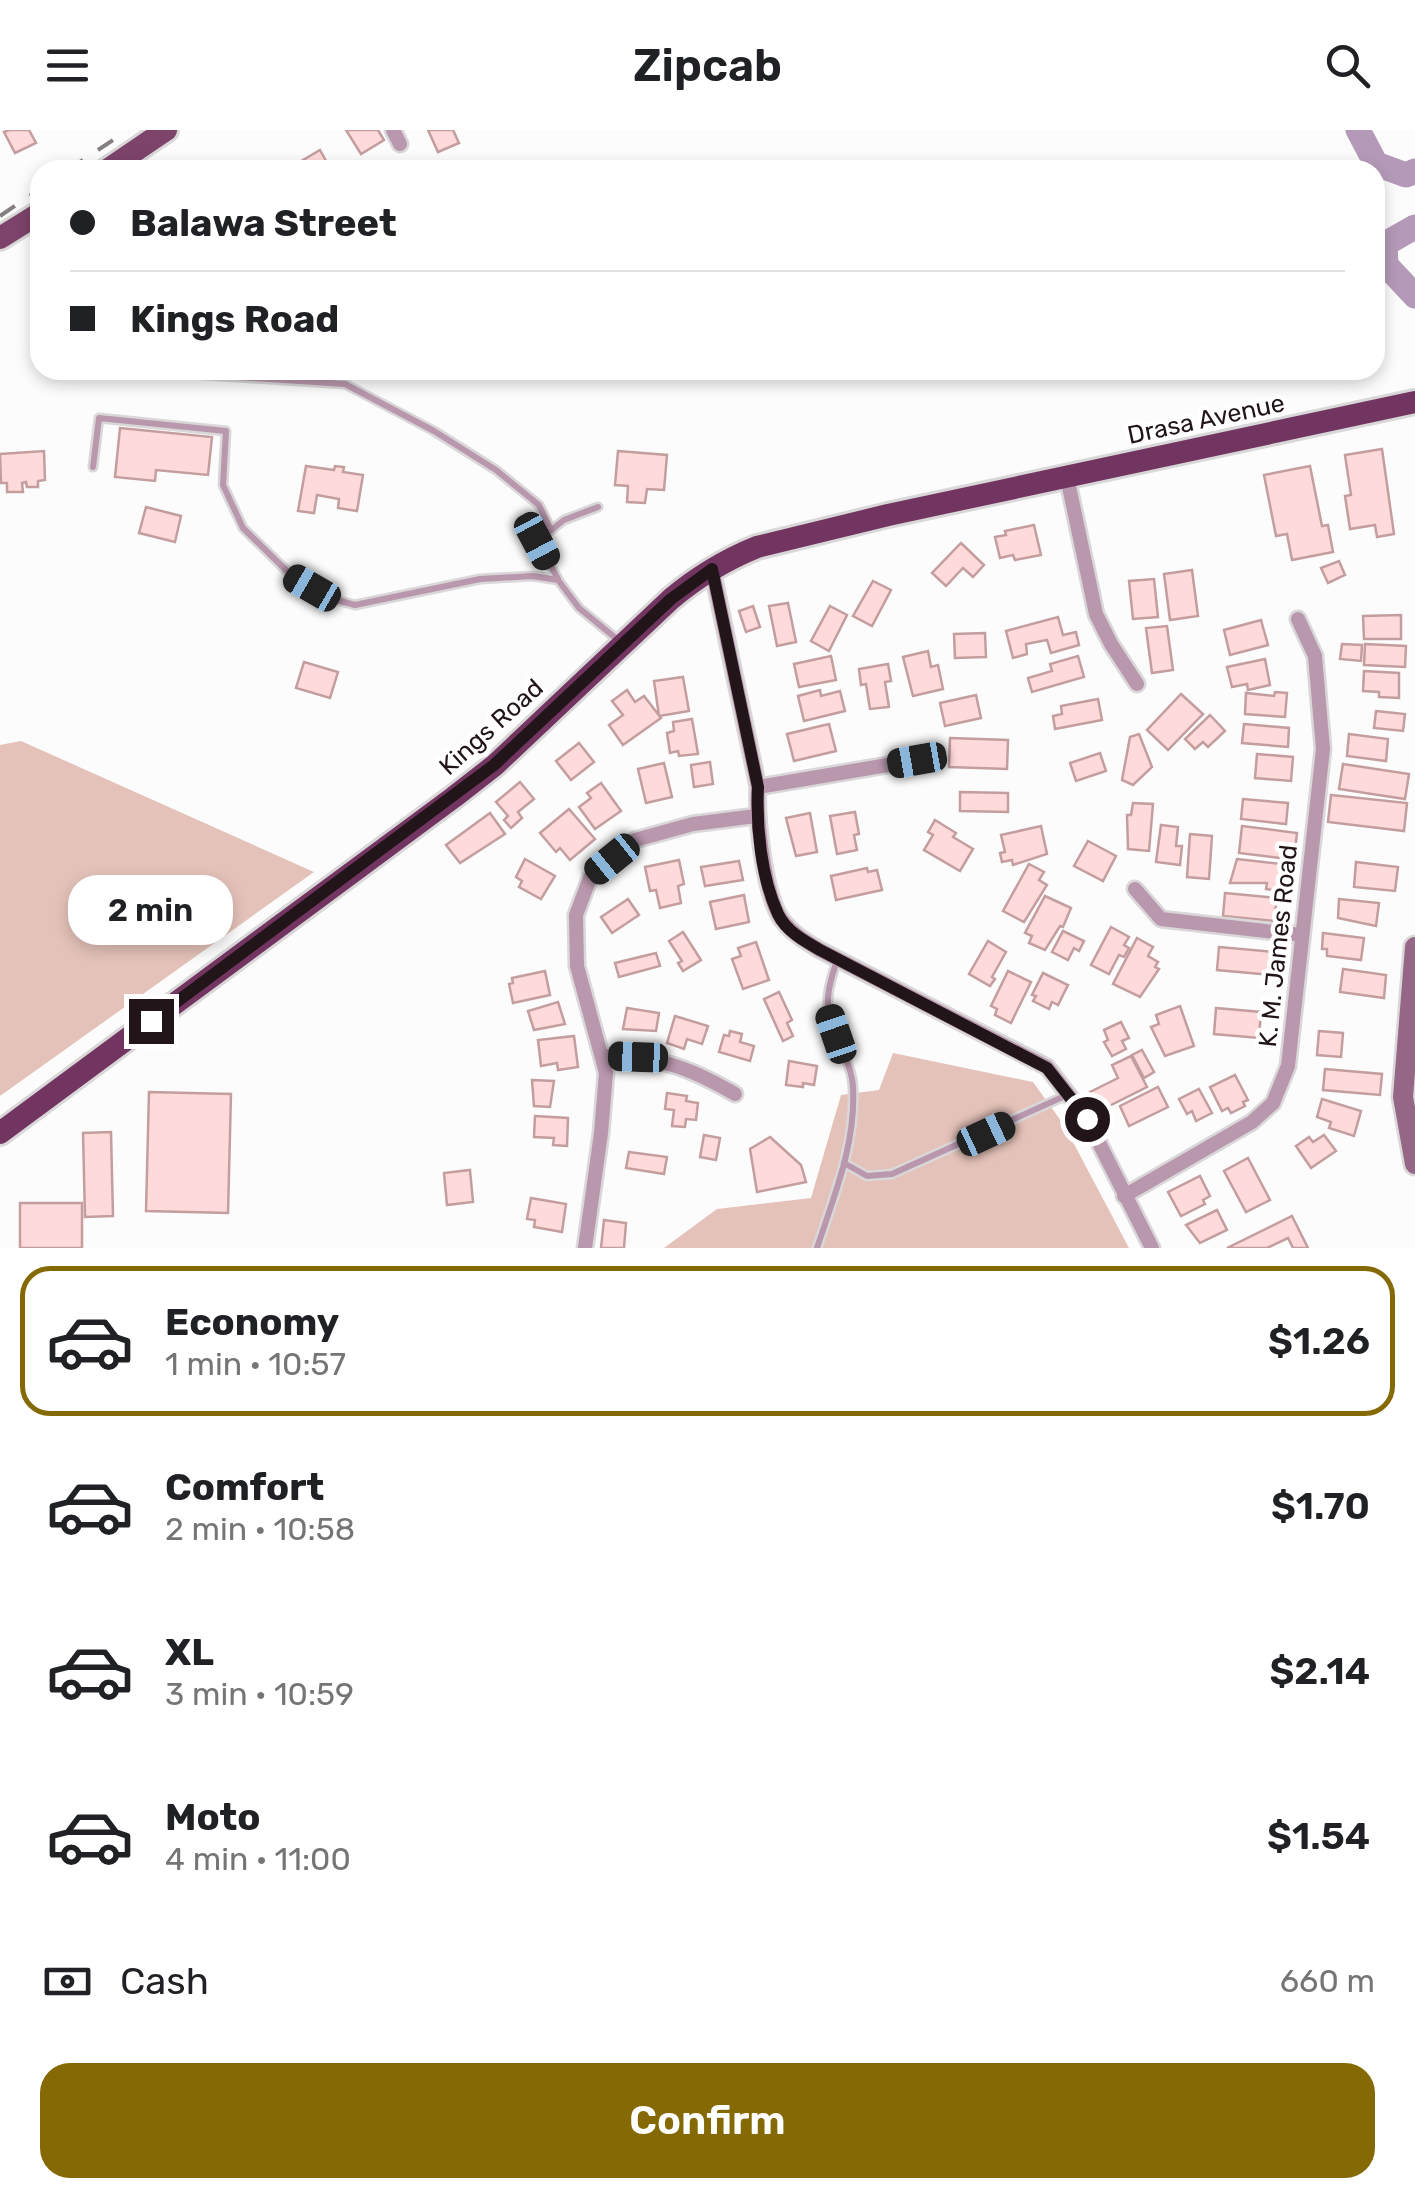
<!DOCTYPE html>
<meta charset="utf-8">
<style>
body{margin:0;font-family:Rubik,sans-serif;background:#f6f6f6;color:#202124;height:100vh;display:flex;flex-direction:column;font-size:38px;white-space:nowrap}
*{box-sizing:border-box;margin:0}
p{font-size:32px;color:#757577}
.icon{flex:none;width:55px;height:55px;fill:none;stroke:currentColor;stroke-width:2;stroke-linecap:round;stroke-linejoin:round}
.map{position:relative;height:1118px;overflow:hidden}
.panel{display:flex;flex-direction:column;background:#fff;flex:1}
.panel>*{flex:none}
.top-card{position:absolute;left:30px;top:30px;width:1355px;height:220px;border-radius:30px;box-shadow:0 5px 15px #0003;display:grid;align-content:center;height:220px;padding:0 40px;background:#fff}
.end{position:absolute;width:45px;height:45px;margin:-22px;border:12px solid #221519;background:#fff;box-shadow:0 0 0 5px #fff}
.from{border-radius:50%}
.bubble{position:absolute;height:70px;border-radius:30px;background:#fff;box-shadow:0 5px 15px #0003;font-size:32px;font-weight:600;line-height:70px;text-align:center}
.car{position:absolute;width:30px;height:60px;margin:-30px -15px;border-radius:12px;box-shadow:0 0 8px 2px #0007;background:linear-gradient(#222 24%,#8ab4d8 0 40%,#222 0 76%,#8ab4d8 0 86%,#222 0)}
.top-card b{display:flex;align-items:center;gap:35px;height:95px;font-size:38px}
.top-card b+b{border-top:2px solid #e0e0e0}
.top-card i{width:25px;height:25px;background:#202124}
ul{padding:18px 0 0;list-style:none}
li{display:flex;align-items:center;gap:30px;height:150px;margin:0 20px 15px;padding:0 20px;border:5px solid transparent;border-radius:30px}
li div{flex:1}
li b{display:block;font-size:38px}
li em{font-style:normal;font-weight:600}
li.on{border-color:#856904}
li>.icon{width:90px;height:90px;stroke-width:1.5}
.pay{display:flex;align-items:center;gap:25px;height:110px;padding:0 40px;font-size:38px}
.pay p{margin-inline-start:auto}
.cta{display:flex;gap:20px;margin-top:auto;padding:20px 40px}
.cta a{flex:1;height:115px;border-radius:30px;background:#856904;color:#fff;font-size:40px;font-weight:600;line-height:115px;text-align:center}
header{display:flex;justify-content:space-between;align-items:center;height:130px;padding:0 40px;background:#fff;font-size:45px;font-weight:600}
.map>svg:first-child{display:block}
.green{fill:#e4c2b9}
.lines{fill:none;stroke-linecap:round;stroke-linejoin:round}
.river{stroke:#b49ab8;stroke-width:25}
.building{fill:#ffdadb;stroke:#c49e9f;stroke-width:2.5}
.service-casing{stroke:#d9d7d8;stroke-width:11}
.minor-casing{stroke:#d9d7d8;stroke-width:19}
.secondary-casing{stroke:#d9d7d8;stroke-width:25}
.primary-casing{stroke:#d9d7d8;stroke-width:28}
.trunk-casing{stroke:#d9d7d8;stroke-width:28}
.service{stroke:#b997ad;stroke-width:6}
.minor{stroke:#b997ad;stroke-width:14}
.secondary{stroke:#966686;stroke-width:20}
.primary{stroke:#7d436b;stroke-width:22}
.trunk{stroke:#723460;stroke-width:22}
.rail{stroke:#867f81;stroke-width:4;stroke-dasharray:18 18;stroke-linecap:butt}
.route{stroke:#221519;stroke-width:12}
.labels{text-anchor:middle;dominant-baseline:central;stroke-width:9;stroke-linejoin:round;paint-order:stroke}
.street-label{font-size:25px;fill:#221519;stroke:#fff}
</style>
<header><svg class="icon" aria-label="menu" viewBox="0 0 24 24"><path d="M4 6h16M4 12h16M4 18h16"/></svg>Zipcab<svg class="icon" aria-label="search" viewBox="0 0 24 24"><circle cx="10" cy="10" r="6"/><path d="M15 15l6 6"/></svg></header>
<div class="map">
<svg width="1415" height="1118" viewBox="0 0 1415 1118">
<rect width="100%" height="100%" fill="#fcfcfc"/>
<g class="green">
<polygon points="21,611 314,742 0,966 0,615"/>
<polygon points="893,923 1033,952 1064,995 1129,1118 664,1118 717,1079 811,1068 841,965 879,960"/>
</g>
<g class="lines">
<g class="river">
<polyline points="1358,0 1376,34 1406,45 1415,41"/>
<polyline points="1415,97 1385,114 1386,135 1415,166"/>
</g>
</g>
<g class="building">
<polygon points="9,0 29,0 36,13 15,23 4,2"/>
<polygon points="346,0 378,0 384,10 361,24"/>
<polygon points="428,0 453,0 459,13 438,22"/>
<polygon points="320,20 331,40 301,40 298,33"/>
<polygon points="120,298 212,307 208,345 156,340 155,351 115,347"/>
<polygon points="1382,319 1394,404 1377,407 1375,395 1350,399 1345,366 1351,365 1345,325"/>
<polygon points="44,321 45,350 38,351 38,357 27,357 26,352 22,353 23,362 7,362 7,353 1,353 0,324"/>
<polygon points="618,321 667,325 664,360 647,359 645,373 627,372 628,356 615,355"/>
<polygon points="306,336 334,340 335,336 344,337 343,342 363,345 357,381 338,378 339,369 317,365 314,383 298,381"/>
<polygon points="1310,336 1322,396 1328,395 1333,422 1292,430 1287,404 1276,406 1264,345"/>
<polygon points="146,377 181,386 175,412 139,403"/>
<polygon points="1034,395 1041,425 1015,430 1013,425 1000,428 995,407 1006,405 1005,401"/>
<polygon points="961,413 984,435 973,447 963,438 946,456 932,443"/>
<polygon points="1339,431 1345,445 1328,453 1321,438"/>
<polygon points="1192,440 1198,486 1170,490 1164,444"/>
<polygon points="1154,449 1158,487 1133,489 1129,451"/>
<polygon points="873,451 891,460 872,496 853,486"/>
<polygon points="788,473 796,512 777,516 769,476"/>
<polygon points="753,476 760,497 746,502 739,481"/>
<polygon points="830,476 847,485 829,521 811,511"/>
<polygon points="1401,485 1401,509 1364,509 1363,486"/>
<polygon points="1058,487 1063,505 1076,502 1079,515 1051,523 1047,510 1026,514 1027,524 1013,528 1006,501"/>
<polygon points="1261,490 1268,515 1230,525 1224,500"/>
<polygon points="1167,496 1173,540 1152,543 1146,498"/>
<polygon points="985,503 986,527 955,528 954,504"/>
<polygon points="1342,514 1362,515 1361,531 1340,529"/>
<polygon points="1365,514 1406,516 1405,537 1364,535"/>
<polygon points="928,521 931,537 938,535 943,559 913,566 903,527"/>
<polygon points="831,526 836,550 799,557 794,534"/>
<polygon points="1078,526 1084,547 1032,562 1028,548 1052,541 1050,534"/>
<polygon points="1265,529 1270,555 1248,560 1247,554 1232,557 1227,537"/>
<polygon points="304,532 338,542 330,568 296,558"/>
<polygon points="888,534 891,551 885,552 889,577 870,579 866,554 861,555 859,539"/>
<polygon points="1364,541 1399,543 1399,568 1379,567 1379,562 1363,561"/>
<polygon points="683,547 689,581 659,586 654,551"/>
<polygon points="627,560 635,572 644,566 661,588 623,615 609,595 623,585 612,571"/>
<polygon points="820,560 821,566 840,561 845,581 804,591 798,566"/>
<polygon points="1275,562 1287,563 1285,587 1245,584 1246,563 1274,566"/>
<polygon points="1181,564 1203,584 1168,620 1147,600"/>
<polygon points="976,565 981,588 945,596 940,573"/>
<polygon points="1098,569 1102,590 1055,599 1053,586 1062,584 1061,576"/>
<polygon points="1376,581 1405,584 1403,601 1374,598"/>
<polygon points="1210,585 1225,601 1208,617 1203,612 1195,619 1185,609"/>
<polygon points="692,589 698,624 679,626 678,621 670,623 667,603 674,601 673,592"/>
<polygon points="829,594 836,621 794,631 787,604"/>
<polygon points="1244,594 1289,598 1288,617 1242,613"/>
<polygon points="1139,604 1152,637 1133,655 1122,650 1130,607"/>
<polygon points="1349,604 1388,609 1386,631 1347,626"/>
<polygon points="950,608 1008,610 1007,639 949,637"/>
<polygon points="579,613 594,632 571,650 556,631"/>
<polygon points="1100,623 1106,641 1076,651 1070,633"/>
<polygon points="1257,624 1293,627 1291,651 1255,648"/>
<polygon points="710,632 713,654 694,657 691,635"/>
<polygon points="664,633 672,667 646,673 638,639"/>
<polygon points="1343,634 1409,644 1405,669 1339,659"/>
<polygon points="520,652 534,669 518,682 522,688 511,698 504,690 508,686 496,672"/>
<polygon points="601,653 621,681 595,699 579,677 591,668 587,663"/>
<polygon points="960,662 1008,663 1008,682 960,681"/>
<polygon points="1331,665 1407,673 1404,701 1328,692"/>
<polygon points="1243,669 1288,673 1286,694 1241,689"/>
<polygon points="1133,673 1153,674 1149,721 1128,719 1127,685 1131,685"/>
<polygon points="569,679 595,709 570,730 560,718 556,722 540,703"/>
<polygon points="855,682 859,704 854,705 857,720 837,724 830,686"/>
<polygon points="490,683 505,704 460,733 446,715"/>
<polygon points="810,683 817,722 796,726 786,688"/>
<polygon points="935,690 956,703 953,707 973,719 960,741 924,720 933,705 928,702"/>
<polygon points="1161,695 1178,697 1176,716 1182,716 1180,735 1156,732"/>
<polygon points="1041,696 1047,724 1013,735 1012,730 1002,732 1000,723 1005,722 1001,705"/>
<polygon points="1242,696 1297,703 1295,721 1281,720 1280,728 1239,723"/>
<polygon points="1190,704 1212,706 1209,749 1187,747"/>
<polygon points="1088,711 1116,726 1103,751 1074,736"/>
<polygon points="525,729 555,746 541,769 519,757 522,751 516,747"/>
<polygon points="1237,729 1282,734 1279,761 1266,759 1267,753 1230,753"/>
<polygon points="679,730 684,754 678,756 681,773 660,778 656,760 650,761 645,737"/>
<polygon points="739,731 743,750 705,756 701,737"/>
<polygon points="1356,732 1398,737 1395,761 1354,757"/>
<polygon points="1029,734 1044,742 1039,750 1047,755 1024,792 1003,781"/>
<polygon points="867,738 868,742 877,740 882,760 836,770 831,746"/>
<polygon points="1225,763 1277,768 1274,791 1223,786"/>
<polygon points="744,765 749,792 716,799 710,772"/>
<polygon points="1045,766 1071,778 1063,797 1060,796 1045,820 1029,813 1032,806 1025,803"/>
<polygon points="628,769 639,785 612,803 601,787"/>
<polygon points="1339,769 1379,773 1376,796 1338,788"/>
<polygon points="1111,797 1129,807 1124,815 1129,818 1124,827 1119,825 1109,844 1091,835"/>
<polygon points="1063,801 1084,811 1079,821 1074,818 1068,830 1052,822"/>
<polygon points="683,802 701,830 683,841 678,833 682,831 669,811"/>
<polygon points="1323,803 1364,808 1361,830 1327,826 1327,819 1322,819"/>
<polygon points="1137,808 1153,817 1148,826 1158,832 1155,837 1159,839 1140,867 1113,854"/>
<polygon points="988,811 1006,822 992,847 995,849 990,856 969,844"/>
<polygon points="756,812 769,850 743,859 732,829 741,826 738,818"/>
<polygon points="1219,817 1274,822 1272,845 1217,840"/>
<polygon points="656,823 660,836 619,847 615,833"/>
<polygon points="1343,839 1386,845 1384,868 1340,862"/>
<polygon points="545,841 550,865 513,873 509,854 513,853 512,848"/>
<polygon points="1008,841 1031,852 1011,893 995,885 997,879 991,876"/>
<polygon points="1043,843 1068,855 1058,875 1052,872 1049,879 1033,871 1036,866 1032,865"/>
<polygon points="779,862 792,890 787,893 793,906 783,911 764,869"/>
<polygon points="558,872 565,894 534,900 528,881"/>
<polygon points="1180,876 1194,916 1165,926 1151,897 1159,894 1156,885"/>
<polygon points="627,878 659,883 656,901 623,899"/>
<polygon points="1216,878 1261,882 1259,908 1214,904"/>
<polygon points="675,886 708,896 702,914 687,909 684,919 667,913"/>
<polygon points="1121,892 1129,908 1122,911 1126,919 1112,926 1104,912 1108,910 1104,900"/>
<polygon points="730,901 742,904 740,912 754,916 750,931 719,922 724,905 729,906"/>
<polygon points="1319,901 1343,903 1341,927 1317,925"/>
<polygon points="574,906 578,937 558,940 557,933 541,936 538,910"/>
<polygon points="1142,920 1154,942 1144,948 1132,925"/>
<polygon points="1131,926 1147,957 1099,981 1090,962 1118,948 1112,935"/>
<polygon points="789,931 817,936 814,955 803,953 803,957 786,955"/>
<polygon points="1325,939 1382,944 1380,965 1323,960"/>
<polygon points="1235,945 1248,970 1243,972 1245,976 1231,983 1228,978 1222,981 1210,957"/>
<polygon points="532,950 554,951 550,977 534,976"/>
<polygon points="1158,957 1168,977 1129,996 1120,976"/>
<polygon points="1199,959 1212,983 1196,991 1192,981 1187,984 1179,969"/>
<polygon points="149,962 231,964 228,1083 146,1081"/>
<polygon points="667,963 687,966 686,971 698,973 696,990 686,989 685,997 672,996 674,980 665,979"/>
<polygon points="1322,969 1361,981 1354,1006 1329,998 1331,992 1317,987"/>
<polygon points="535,986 568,988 567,1016 553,1015 554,1008 534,1007"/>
<polygon points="111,1002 113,1086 85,1087 83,1003"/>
<polygon points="704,1005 720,1008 716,1030 700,1027"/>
<polygon points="1324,1005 1336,1021 1311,1038 1296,1016 1309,1007 1313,1012"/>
<polygon points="770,1007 801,1035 806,1052 757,1062 750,1019"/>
<polygon points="629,1022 667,1027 664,1044 626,1038"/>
<polygon points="1248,1028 1270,1070 1246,1082 1224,1041"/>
<polygon points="470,1040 473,1072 447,1075 444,1043"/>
<polygon points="1200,1046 1210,1066 1203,1070 1205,1074 1181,1086 1168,1062"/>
<polygon points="531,1068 566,1074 562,1102 534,1097 535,1090 527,1089"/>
<rect x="20" y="1073" width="62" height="45"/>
<polygon points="1217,1080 1227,1100 1200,1113 1186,1095"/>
<polygon points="1292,1086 1308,1118 1293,1118 1288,1108 1267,1118 1227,1118"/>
<polygon points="604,1090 626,1093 624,1118 601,1118"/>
</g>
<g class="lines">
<g class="service-casing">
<g id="service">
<polyline points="129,240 345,254 434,301 496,340 539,375 551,400"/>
<polyline points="93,337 99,288 226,301 223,355 243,398 292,446 333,469 355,475 480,449 532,446 558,450 579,478 618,510"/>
<polyline points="558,449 537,411 564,390 598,377"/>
<polyline points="844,1033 867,1046 892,1044 1067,965"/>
<path d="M817,1118C834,1066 856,1014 853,958C852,932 834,909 829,884C825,865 832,847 837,830"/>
</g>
</g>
<g class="minor-casing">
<g id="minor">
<polyline points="393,0 400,14"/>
<polyline points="1067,347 1096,484 1111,514 1137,554"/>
<path d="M712,439L758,657C756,688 764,765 782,790C793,804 805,811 820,820L1047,937L1087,989L1152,1118"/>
<polyline points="758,657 917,630"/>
<polyline points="1135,759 1161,789 1301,805"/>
<path d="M602,926C661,928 685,935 735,964"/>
<polyline points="1124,1066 1252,992 1273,973 1288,936 1323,619 1315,526 1298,489"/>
<polyline points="585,1118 601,1003 606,943 577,836 576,785 590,748 635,710 693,694 756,686"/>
</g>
</g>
<g class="secondary-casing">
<polyline id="secondary" points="1415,817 1403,967 1415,1034"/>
</g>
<g class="primary-casing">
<g id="primary">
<polyline points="107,40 166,0"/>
<polyline points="0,108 40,83"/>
</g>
</g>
<g class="trunk-casing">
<path id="trunk" d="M0,1003L454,667L495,635L671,469C697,447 725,430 757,417L888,385L1415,272"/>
</g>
<use href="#service" class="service"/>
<use href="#minor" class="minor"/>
<use href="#secondary" class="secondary"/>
<use href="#primary" class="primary"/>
<use href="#trunk" class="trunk"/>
<g class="rail">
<polyline points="68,40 128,0"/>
<polyline points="0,86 40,59"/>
</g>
</g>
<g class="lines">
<path class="route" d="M151,891L494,635L671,469L712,439L758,657C756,696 761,747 778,784C786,801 804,811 820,820L1047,938L1087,989"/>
</g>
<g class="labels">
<g class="street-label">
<text transform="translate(1206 289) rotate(-12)">Drasa Avenue</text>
<text transform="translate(491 597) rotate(-42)">Kings Road</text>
<text transform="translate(1278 816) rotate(-84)">K. M. James Road</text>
</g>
</g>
</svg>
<i class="end from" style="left:1087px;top:989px"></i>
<i class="end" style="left:151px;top:891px"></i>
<div class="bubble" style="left:68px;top:745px;width:165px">2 min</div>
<i class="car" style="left:537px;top:411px;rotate:152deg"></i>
<i class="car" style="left:312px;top:458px;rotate:300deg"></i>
<i class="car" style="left:917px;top:630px;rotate:260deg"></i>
<i class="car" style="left:612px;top:729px;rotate:231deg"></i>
<i class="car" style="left:836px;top:904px;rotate:341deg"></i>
<i class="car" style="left:638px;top:927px;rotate:272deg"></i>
<i class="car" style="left:986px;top:1004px;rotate:65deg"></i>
<div class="top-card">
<b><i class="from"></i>Balawa Street</b>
<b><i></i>Kings Road</b>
</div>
</div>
<section class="panel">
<ul>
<li class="on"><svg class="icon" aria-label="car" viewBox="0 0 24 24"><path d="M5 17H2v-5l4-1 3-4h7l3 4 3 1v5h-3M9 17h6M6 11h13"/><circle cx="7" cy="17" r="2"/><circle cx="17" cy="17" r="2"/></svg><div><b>Economy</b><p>1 min · 10:57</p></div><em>$1.26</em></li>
<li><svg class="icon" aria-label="car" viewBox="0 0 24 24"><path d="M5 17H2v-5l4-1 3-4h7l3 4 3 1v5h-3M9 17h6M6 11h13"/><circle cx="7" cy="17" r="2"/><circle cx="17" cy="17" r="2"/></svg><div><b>Comfort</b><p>2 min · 10:58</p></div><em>$1.70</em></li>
<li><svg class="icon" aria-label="car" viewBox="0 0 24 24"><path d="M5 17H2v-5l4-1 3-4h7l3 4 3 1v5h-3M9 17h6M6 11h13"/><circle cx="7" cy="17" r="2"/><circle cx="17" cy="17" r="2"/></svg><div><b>XL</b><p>3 min · 10:59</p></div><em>$2.14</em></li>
<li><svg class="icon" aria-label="car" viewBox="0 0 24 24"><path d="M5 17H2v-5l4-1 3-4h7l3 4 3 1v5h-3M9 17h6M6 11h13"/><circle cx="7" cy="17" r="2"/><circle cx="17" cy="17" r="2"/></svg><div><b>Moto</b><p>4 min · 11:00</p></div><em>$1.54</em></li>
</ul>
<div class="pay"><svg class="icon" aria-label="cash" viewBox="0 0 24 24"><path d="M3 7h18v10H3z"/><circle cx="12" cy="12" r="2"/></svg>Cash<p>660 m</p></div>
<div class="cta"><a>Confirm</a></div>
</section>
